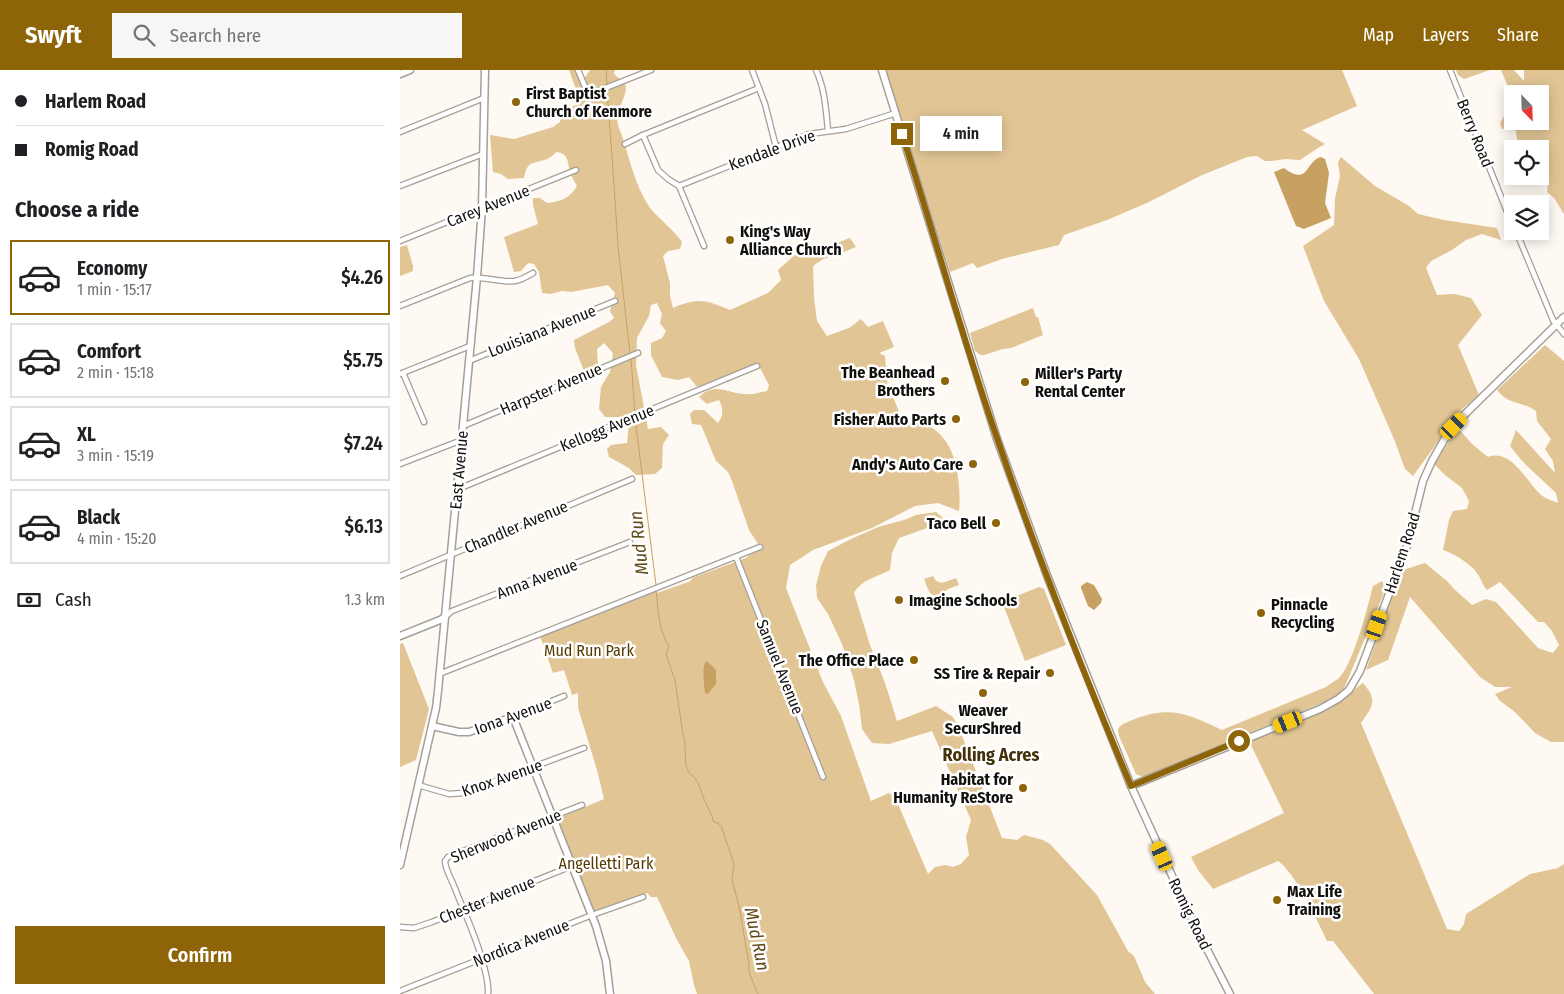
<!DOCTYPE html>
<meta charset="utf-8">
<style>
body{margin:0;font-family:"Fira Sans Condensed",sans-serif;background:#f6f6f6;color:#202124;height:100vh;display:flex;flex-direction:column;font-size:19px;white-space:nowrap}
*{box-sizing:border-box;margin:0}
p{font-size:16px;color:#757577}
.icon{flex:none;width:28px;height:28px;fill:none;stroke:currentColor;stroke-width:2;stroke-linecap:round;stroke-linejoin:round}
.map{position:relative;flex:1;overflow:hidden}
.details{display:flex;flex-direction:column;background:#fff;width:400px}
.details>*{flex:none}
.top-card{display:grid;align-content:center;height:110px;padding:0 15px;background:#fff}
.needle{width:32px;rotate:157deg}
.buttons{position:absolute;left:1104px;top:15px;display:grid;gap:10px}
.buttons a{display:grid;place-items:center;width:45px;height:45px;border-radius:0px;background:#fff;box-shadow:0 2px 12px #0003;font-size:25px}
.end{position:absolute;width:22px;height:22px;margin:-11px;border:6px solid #8d6408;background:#fff;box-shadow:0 0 0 2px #fff}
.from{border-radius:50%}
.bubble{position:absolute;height:35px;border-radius:0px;background:#fff;box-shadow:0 2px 12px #0003;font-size:16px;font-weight:600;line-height:35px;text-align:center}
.car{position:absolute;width:15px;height:30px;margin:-15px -8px;border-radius:6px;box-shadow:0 0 4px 1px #0007;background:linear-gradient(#f5c518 24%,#345 0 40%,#f5c518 0 76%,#345 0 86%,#f5c518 0)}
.top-card b{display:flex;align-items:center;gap:18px;height:48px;font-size:19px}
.top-card b+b{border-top:1px solid #e0e0e0}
.top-card i{width:12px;height:12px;background:#202124}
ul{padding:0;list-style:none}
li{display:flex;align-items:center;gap:15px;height:75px;margin:0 10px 8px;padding:0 5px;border:2px solid #e0e0e0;border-radius:0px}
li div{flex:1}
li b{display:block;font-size:19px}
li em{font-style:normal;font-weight:600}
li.on{border-color:#8d6408}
li>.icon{width:45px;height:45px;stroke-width:1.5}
h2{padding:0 15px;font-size:22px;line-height:60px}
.pay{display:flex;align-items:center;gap:12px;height:55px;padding:0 15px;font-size:19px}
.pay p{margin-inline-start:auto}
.action{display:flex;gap:10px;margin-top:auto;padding:10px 15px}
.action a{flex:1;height:58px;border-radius:0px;background:#8d6408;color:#fff;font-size:20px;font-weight:600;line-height:58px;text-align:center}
header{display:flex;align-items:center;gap:30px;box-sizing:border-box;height:70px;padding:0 25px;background:#8d6408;color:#fff}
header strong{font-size:24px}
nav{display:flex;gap:28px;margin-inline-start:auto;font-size:18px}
.search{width:350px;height:45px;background:#f6f6f6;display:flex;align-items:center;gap:12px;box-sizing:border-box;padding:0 18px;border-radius:0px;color:#757577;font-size:19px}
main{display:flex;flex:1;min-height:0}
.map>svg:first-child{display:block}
.green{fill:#e1c595}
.water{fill:#c7a161}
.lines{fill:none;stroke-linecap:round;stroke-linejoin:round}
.stream{stroke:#c7a161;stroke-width:1}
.street-casing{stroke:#a49f98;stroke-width:7}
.secondary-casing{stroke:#a49f98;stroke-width:9}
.street{stroke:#fff;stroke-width:4.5}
.secondary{stroke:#fff;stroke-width:6}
.route{stroke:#8d6408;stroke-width:6}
.poi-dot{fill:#8d6408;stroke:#fff;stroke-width:2}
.labels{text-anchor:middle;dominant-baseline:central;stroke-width:5;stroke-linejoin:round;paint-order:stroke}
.poi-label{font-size:16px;font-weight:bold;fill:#11100d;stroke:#fff;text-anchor:end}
.street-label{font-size:16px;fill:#11100d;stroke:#fff}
.park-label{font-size:16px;fill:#543b04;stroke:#fff}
.water-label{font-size:18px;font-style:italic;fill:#634917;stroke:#fff}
.neighbourhood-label{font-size:18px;font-weight:bold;fill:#443109;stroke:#fff}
</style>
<header>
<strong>Swyft</strong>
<div class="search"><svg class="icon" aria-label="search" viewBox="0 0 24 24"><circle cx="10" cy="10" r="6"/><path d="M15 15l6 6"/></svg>Search here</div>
<nav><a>Map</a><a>Layers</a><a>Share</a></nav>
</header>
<main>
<section class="details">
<div class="top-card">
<b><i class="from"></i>Harlem Road</b>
<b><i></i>Romig Road</b>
</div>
<h2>Choose a ride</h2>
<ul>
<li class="on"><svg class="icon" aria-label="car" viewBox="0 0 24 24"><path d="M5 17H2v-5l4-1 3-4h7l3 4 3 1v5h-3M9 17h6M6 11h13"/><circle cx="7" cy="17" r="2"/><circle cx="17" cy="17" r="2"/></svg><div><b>Economy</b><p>1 min · 15:17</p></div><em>$4.26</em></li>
<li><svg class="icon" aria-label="car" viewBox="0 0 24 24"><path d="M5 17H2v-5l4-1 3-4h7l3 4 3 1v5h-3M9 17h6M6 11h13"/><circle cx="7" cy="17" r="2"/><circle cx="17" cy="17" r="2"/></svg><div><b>Comfort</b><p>2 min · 15:18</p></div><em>$5.75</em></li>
<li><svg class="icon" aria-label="car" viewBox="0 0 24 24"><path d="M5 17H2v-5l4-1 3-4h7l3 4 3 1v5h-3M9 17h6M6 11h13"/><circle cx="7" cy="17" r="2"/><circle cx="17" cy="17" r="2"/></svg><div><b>XL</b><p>3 min · 15:19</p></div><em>$7.24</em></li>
<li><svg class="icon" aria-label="car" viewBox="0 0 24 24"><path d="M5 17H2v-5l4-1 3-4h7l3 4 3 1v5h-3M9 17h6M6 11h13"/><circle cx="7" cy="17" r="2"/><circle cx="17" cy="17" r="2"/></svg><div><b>Black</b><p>4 min · 15:20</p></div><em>$6.13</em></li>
</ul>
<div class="pay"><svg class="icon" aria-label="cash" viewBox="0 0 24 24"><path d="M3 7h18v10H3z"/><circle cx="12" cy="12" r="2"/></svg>Cash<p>1.3 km</p></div>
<div class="action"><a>Confirm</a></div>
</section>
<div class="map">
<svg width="1164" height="924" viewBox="0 0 1164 924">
<rect width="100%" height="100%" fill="#fef9f2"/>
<g class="green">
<path d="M169,0H178L182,12L190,0H215L214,4C217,7 223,11 225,14C230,23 214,40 218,55C219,59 221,62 222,66C230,90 235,116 250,138C260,150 273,159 282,172L280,179L268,181L263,186L270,213V226L273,238C298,227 306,230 330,240L368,223L381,210L378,200L396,184L404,185L450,168L456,177L439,184L423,189L413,196L414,228L417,251L427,266L449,258L461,249L468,257L483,251L494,277L479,283L485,286L488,322L493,327L504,354L520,348C528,355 538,361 544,369C558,386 561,420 559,441L538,433L515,436L472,458L413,480L390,495L386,518L423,612L441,646L471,731L489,723L495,727L528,804L535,797L545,795L553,797L561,794L569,785L566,767L571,750L532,661L489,674L472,673L462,659L459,634L454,610L442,574L428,544L417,528L416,515L421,496L428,481L451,469L478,457L504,450L516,445L536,442L544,449L543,454L538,457H530L499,468L492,483L490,500C477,507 461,510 454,523L470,575L485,613L497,651L536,636L553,647L559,658L602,768L617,770L624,765L643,770L650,774L697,825L728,881L734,886L745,912L755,924H297L294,915L289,891L277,870L257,827H251L247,823L198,841L193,840L156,749L204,729L197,700L178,638V623L172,625L164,600L153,603L140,566L256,520L257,523L291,511L292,508L346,488L360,477L349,460L332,411L328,402L316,391L301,355L292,354L290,344L294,340H304L318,353C324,345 323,338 319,330L307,334L299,327C315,311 328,324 346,324C353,325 360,322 367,321L369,315L358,294L297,317L289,307L278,310L262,307L251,285V273L262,268L266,261L260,253L262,244L257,233L251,235L249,246L237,268L236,295L248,359L261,357L269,365L263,374L262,398L255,404L236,405L229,398L209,387L207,379L211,375L227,373L229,354L222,347H205L199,339L201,317L210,302L213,283L204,273L197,279L198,297L184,301L175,278L174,270L209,252L214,248L210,241L215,223L208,215L171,222L162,221L150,224L142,223L139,202L134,194L128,193L121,201L114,202L104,167L138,154L133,135V128H140L147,133C160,132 170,128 177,116C174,111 171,106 170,101C167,91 169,84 157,82C154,84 150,88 147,89C132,95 128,89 124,108L108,109L101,104L93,102L90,65L114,69L153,57L160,52L161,41L181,33Z"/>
<polygon points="486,0 942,0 957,36 902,60 925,74 918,78 900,90 886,89 871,91 865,91 857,86 847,87 800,106 749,132 707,150 664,165 659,175 602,189 577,198 573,193 550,202"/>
<polygon points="1056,0 1090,0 1064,9 1058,5"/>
<path d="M1101,0H1114L1124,11V0H1164V144L1154,128L1147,122C1148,114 1149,106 1147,97C1144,89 1140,90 1140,79H1128L1117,69L1116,61L1108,58L1102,59L1100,53L1112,32V51H1140V24H1112V26Z"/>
<polygon points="941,87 975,116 1009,136 1018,144 1044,150 1097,158 1101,170 1082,164 1066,170 1052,180 1031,191 1026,198 1037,225 1055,224 1071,228 1082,245 1058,275 1079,325 1061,340 1013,406 1005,399 994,369 959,289 924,231 903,176 934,155 935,128 940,106 938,92"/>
<polygon points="7,175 13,196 13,201 0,206 0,177"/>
<polygon points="633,238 636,247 638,247 643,265 611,278 603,279 584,285 581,285 575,281 570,263"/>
<path d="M1145,275L1164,291V672H1151L1135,663L1115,642L1100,631L1095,624L1112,617H1095L1080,607L1010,527L988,590L966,600L992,525L1001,505L1006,499L1025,493L1047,511L1054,519L1072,535L1086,529L1096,532L1138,578L1153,583L1159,575L1152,561L1144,552H1138L1100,512L1087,520C1083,515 1082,512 1079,506C1073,495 1055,484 1043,480L1049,450L1053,441L1067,439L1069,431L1062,418L1045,405L1034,394L1058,358L1072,374L1088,387C1111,378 1126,411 1140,424C1145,429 1152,430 1158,433L1156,423L1122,391L1110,376L1116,360L1155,403L1153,391L1145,379L1151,369L1137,351L1136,341C1122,331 1108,335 1097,320Z"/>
<path d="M533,506L536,511L542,513L556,508L559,515L548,519L540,526C529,528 528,518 524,509Z"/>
<path d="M982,511L985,516L983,525L943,621L924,632L767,698L743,707L736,704L719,666L718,659C722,653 728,652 735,649C771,635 790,645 822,660L926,617C930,614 935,611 939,608C954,592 967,539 973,516Z"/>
<polygon points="639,517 644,519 666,575 625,591 604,537 607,530"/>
<polygon points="3,573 29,639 16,690 0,697 0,574"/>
<path d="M963,613C978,630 973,636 961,653L1047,859L1059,861L1064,854L1066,844L1130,804L1158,798L1164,794V924H974L933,871H927C917,850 896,804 878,791L813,819L798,800L791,787L884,743L848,669L935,634Z"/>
</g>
<g class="water">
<path d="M921,87L925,89L929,103L925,133L931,148L904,159L896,156L874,102L884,98C909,117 905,91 921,87Z"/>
<polygon points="687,512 694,515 702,529 701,533 694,540 688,536 681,518 681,516"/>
<path d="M305,592H308L316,600V614L308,624L305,623C304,613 302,602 305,592Z"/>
</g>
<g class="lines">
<g class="stream">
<polyline points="206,0 207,15"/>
<polyline points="207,19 213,100 218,176 230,284"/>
<polyline points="231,288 235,344"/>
<polyline points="235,348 256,515"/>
<path d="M256,519C258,538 258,560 269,576L266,585L275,610L283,665C288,677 282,691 289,703C291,705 294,706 295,708C299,714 301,721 303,727C307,736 311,742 314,752L318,753L322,757L323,762L334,794L332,810L339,836L349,894V902L358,924"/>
</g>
<g class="street-casing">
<g id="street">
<polyline points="178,0 186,19 190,21 198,21 251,0"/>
<polyline points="352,0 365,34 376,77"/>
<path d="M416,0C425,19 426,40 428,61"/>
<polyline points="1050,0 1112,154"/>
<polyline points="0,62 84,28"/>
<polyline points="243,65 258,100 268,109 279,116 304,176"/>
<polyline points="225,74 243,65 359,18"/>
<polyline points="0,116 83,84"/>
<polyline points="279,116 409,64 446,59 496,43"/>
<polyline points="1116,161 1153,250 1164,264"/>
<polyline points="0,171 176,100"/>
<path d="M0,236L70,208C85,206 100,213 115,211C121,210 128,206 133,203"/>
<polyline points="69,291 215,231"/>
<polyline points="3,303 24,352"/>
<polyline points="0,304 70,276"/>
<polyline points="63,356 238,283"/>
<polyline points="0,394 62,370"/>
<polyline points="58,419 357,296"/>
<polyline points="336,487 423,707"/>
<polyline points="0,506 232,409"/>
<polyline points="46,546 52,541 230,472"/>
<polyline points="39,604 360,477"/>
<polyline points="113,647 164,626"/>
<polyline points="18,715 49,724 63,723 184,678"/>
<polyline points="0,857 14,858 32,852 172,796"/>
<polyline points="0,921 192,845 243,827"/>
<path d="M88,924C89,913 86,904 83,893C76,866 64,842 54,816C51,808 45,799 45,791L48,787L53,785L182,735"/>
</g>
</g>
<g class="secondary-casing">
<g id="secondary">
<polyline points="482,0 597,369 648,508 731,716 795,856 830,924"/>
<polyline points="0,4 10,0"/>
<polyline points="0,566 40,550 45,547"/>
<polyline points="32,656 59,662 69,662 113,647 196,856 206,891 210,924"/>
<polyline points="731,716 920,639 938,629 949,620 960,601 1007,476 1023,411 1032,391 1044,370 1061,348 1164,247"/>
<polyline points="0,795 36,638 38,621 77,207 82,138 85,0"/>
</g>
</g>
<use href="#street" class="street"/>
<use href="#secondary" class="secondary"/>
</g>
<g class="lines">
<path class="route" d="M502,64C535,166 563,270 598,371C638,487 683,602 731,716L839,671"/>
</g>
<g class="poi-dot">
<circle cx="116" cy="32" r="5"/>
<circle cx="330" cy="170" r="5"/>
<circle cx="545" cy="311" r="5"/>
<circle cx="625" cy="312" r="5"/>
<circle cx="556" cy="349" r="5"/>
<circle cx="573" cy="394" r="5"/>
<circle cx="596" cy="453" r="5"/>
<circle cx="499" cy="530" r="5"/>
<circle cx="861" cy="543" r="5"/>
<circle cx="514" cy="590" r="5"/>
<circle cx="650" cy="603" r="5"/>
<circle cx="583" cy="623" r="5"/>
<circle cx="623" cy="718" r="5"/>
<circle cx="877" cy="830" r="5"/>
</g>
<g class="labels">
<g class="poi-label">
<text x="126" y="23" text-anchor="start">First Baptist<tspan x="126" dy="18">Church of Kenmore</tspan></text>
<text x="340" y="161" text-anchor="start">King's Way<tspan x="340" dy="18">Alliance Church</tspan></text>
<text x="535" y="302">The Beanhead<tspan x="535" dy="18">Brothers</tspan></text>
<text x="635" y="303" text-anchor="start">Miller's Party<tspan x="635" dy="18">Rental Center</tspan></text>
<text x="546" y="349">Fisher Auto Parts</text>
<text x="563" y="394">Andy's Auto Care</text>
<text x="586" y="453">Taco Bell</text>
<text x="509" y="530" text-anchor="start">Imagine Schools</text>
<text x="871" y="534" text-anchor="start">Pinnacle<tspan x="871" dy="18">Recycling</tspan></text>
<text x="504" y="590">The Office Place</text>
<text x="640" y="603">SS Tire &amp; Repair</text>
<text x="583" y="640" text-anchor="middle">Weaver<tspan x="583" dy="18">SecurShred</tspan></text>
<text x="613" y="709">Habitat for<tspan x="613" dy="18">Humanity ReStore</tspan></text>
<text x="887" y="821" text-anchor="start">Max Life<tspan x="887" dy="18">Training</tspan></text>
</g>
<g class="street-label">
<text transform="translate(1075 63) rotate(68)">Berry Road</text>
<text transform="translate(372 80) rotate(-20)">Kendale Drive</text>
<text transform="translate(88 136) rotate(-22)">Carey Avenue</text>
<text transform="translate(142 261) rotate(-22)">Louisiana Avenue</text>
<text transform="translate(151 319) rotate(-23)">Harpster Avenue</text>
<text transform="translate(207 358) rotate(-22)">Kellogg Avenue</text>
<text transform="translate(59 400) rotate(-85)">East Avenue</text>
<text transform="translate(116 457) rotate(-23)">Chandler Avenue</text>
<text transform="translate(1002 483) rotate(-72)">Harlem Road</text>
<text transform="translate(137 509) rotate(-21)">Anna Avenue</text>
<text transform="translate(380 597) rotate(68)">Samuel Avenue</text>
<text transform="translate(113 646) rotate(-20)">Iona Avenue</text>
<text transform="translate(102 708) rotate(-19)">Knox Avenue</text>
<text transform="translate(106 766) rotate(-22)">Sherwood Avenue</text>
<text transform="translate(87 830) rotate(-22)">Chester Avenue</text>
<text transform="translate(790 844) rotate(64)">Romig Road</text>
<text transform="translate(121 873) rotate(-22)">Nordica Avenue</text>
</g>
<g class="park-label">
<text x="189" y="580">Mud Run Park</text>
<text x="206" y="793">Angelletti Park</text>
</g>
<g class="water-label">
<text transform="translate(239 473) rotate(-96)">Mud Run</text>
<text transform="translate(357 869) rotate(78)">Mud Run</text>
</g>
<g class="neighbourhood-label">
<text x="591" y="685">Rolling Acres</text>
</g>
</g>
</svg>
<div class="buttons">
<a><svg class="needle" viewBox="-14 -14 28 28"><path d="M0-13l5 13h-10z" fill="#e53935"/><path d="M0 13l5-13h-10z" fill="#757577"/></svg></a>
<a><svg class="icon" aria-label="locate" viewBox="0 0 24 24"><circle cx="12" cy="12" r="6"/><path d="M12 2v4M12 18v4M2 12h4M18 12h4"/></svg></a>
<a><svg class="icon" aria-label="layers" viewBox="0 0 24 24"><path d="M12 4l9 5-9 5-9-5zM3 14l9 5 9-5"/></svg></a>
</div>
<i class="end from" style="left:839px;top:671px"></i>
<i class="end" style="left:502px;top:64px"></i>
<div class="bubble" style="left:520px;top:46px;width:82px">4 min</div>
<i class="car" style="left:1054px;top:356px;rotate:44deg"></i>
<i class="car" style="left:977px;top:555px;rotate:19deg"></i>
<i class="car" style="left:888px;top:652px;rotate:248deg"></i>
<i class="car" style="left:762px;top:786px;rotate:336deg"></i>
</div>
</main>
